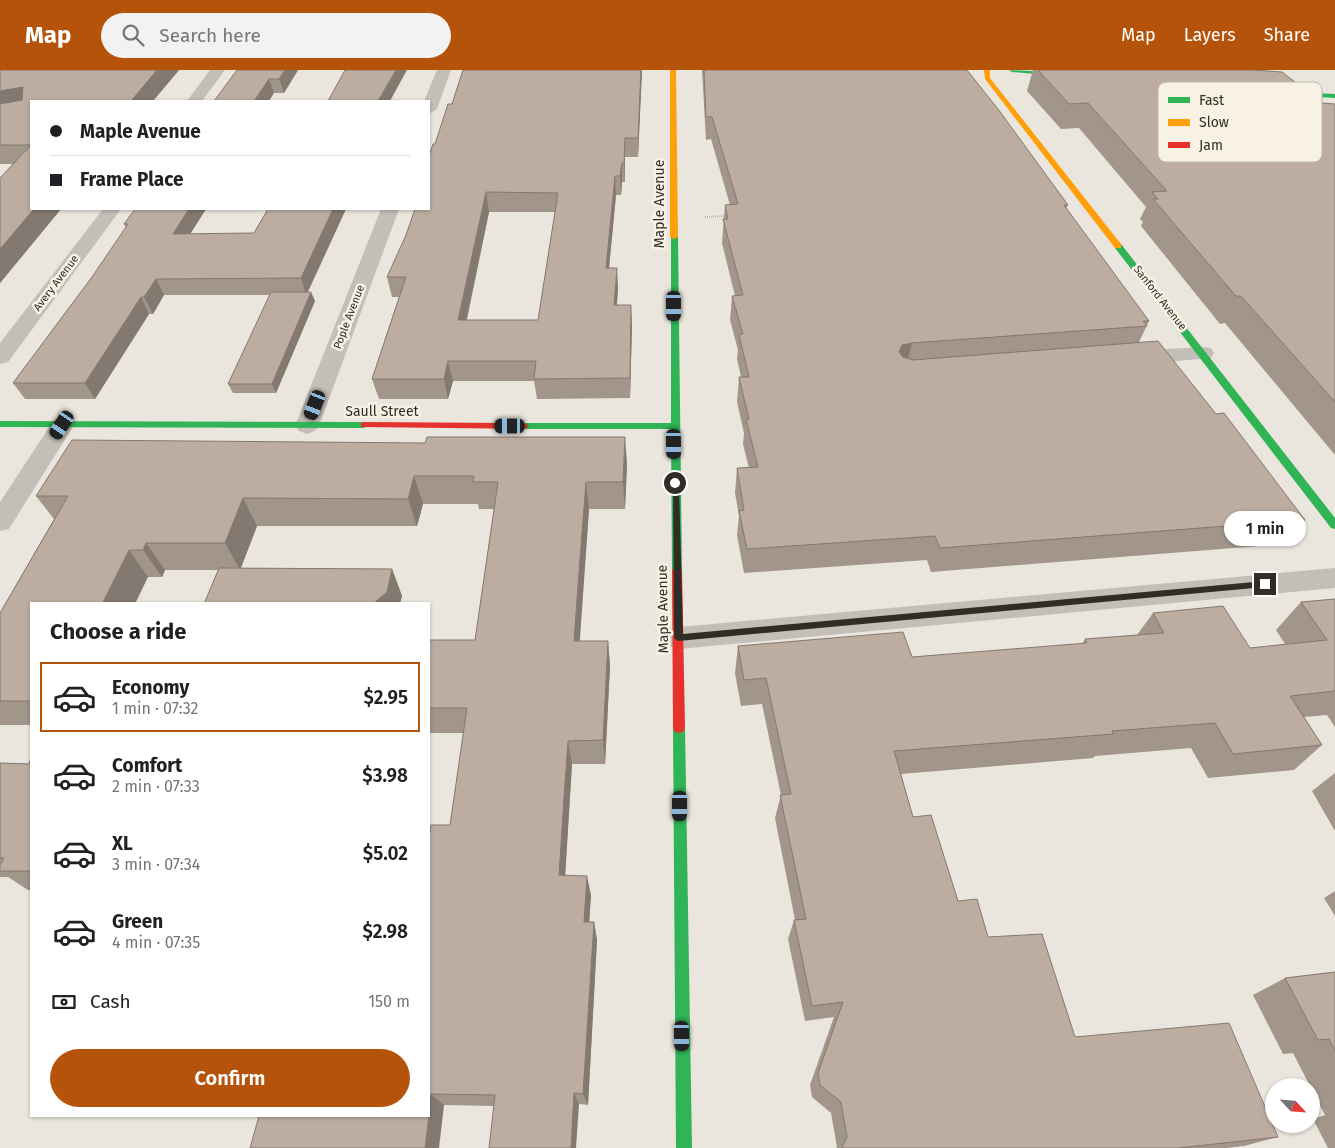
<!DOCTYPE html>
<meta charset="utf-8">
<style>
body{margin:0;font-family:"Fira Sans",sans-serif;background:#f2f2f2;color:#202124;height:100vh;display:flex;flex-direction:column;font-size:19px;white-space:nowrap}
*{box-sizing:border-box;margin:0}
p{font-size:16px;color:#757577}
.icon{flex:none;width:28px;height:28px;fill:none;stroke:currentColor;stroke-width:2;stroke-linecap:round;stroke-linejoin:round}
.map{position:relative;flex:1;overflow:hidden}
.drawer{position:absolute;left:30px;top:532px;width:400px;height:515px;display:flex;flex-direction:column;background:#fff;border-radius:0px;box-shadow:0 1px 4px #0004}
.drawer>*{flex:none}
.guide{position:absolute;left:30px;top:30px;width:400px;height:110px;border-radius:0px;box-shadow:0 1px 4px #0004;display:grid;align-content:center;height:110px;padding:0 20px;background:#fff}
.needle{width:32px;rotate:116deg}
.buttons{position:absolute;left:1265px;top:1008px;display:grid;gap:10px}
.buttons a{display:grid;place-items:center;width:55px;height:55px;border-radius:50%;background:#fff;box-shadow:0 1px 4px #0004;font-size:25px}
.end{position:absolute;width:22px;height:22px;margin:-11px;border:6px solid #322c26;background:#fff;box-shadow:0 0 0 2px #fff}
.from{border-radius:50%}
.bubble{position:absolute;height:35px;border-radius:18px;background:#fff;box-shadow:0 1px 4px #0004;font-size:16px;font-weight:600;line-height:35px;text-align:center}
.car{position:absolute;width:15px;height:30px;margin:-15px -8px;border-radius:6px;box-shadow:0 0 4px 1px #0007;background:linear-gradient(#222 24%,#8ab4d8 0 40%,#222 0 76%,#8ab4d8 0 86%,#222 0)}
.guide b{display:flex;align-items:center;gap:18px;height:48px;font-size:19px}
.guide b+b{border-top:1px solid #e0e0e0}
.guide i{width:12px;height:12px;background:#202124}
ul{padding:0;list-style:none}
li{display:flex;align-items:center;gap:15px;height:70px;margin:0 10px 8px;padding:0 10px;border:2px solid transparent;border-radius:0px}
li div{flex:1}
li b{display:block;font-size:19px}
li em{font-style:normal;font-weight:600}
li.current{border-color:#b45309}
li>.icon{width:45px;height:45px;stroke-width:1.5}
h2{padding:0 20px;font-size:22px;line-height:60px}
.pay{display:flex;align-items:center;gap:12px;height:55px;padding:0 20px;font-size:19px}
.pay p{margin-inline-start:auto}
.button{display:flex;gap:10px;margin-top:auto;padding:10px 20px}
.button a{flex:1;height:58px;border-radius:30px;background:#b45309;color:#fff;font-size:20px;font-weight:600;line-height:58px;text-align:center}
header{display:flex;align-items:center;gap:30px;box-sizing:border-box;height:70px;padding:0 25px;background:#b45309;color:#fff}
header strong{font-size:24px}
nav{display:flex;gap:28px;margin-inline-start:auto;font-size:18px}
.search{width:350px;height:45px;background:#f2f2f2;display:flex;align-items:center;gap:12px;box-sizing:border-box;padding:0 18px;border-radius:28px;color:#757577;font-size:19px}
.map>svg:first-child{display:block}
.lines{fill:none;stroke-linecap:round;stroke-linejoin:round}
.path{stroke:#bbb7b0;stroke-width:2;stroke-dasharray:1 1;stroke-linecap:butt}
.street{fill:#c3beb7;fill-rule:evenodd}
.fast{fill:#30b455;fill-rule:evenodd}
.slow{fill:#ff9f0a;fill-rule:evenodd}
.jam{fill:#e5322d;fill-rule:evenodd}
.wall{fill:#a2958a;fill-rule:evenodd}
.shaded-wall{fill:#847970}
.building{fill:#bcada0;stroke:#847970;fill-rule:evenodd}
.route{fill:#322c26}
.labels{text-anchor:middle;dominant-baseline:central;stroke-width:5;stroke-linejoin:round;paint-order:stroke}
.far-street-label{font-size:11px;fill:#322c26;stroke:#f7f2e4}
.street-label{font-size:14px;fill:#322c26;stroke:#f7f2e4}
.key{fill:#f7f2e4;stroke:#bcb7ab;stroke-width:1}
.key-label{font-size:14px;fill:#322c26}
</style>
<header>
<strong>Map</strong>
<div class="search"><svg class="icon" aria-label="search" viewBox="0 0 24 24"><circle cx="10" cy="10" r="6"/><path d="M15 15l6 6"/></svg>Search here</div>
<nav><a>Map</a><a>Layers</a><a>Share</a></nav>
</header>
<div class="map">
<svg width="1335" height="1078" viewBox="0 0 1335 1078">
<rect width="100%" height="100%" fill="#eae6dd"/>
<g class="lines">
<polyline class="path" points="705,147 727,146"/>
<g class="street">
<polygon points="210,0 225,0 202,31 187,31"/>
<polygon points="437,0 451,0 437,39 429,44 429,31 424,31"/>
<polygon points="103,139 121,139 8,292 0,294 0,273"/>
<polygon points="381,139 399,139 319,356 315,361 307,364 299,361 295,356"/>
<polygon points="1203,277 1211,278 1214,283 1211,288 1132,295 1124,293 1121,288 1124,283 1132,281"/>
<polygon points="62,347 70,350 74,355 9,459 0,461 0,432 54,350"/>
<polygon points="1335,498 1335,518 679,579 669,576 665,568 669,560 679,557"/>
</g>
<g class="fast">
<polygon points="1009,0 1070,3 1073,5 1070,7 1012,2"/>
<polygon points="1271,21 1335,24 1335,28 1273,24 1270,22"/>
<polygon points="671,165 678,167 682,500 677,504 672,500 671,359 524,359 519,356 524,353 671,353"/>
<polygon points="1115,174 1121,174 1335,448 1335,459 1331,458 1115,178"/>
<polygon points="0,351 364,352 369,355 364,358 0,357"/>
<polygon points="679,653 683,654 685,658 692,1078 676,1078 673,658 675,654"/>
</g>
<g class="slow">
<polygon points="670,0 676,0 678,167 674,169 670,167"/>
<polygon points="984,0 990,0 990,8 1121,174 1121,178 1115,178 985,9"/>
</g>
<g class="jam">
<polygon points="364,352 524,353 529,356 524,359 361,357 361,353"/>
<polygon points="677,496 682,500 685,658 683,662 679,663 675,662 673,658 672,500"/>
</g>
</g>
<g class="wall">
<polygon points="0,0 179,0 153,31 31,31 31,139 61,139 0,213 0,108 13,94 0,94"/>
<polygon points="237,0 298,0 284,23 274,23"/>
<path d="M463,0H642L638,87H625V112H622L621,125H616L609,198L618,218L617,235L632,255L630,328L537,329L534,311H453L448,329H379L372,309L399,227H392L387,207L429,139L435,74L452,34ZM489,142H555L538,250H467Z"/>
<polygon points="702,0 967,0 1068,135 1066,139 1149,251 1139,272 1216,344 1305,450 1285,474 931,502 927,490 744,503 737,465 739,446 735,423 737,398 749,398 743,374 744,363 737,332 739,307 741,307 737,289 738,280 730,250 732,226 735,226 722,173 725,135 730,135 711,69 706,70"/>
<polygon points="1033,0 1258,0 1322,33 1335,34 1335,385 1225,253 1220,254 1141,156 1143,152 1140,149 1146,137 1079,58 1061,59 1027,21"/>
<polygon points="206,139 190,164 254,163 268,139 346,139 308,222 315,231 276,323 233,323 228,314 270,225 164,225 153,244 149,244 95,329 25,329 13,313 92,207 126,158 124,154"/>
<polygon points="627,394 625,439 589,439 579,571 608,571 610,596 605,694 572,694 565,805 591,825 589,852 594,852 597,870 588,1035 579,1034 494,1036 444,1035 429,1046 450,755 464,663 429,663 429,570 475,570 494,439 479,439 478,434 423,434 417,456 257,456 241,498 392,499 402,526 218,500 165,500 162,507 148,507 31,534 31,655 0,655 0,543 54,449 36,426"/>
<polygon points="1335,529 1335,657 1327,645 1304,647 1322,675 1294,700 1208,708 1191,678 1095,686 1093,688 901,704 913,747 958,831 988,867 1075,967 1278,1067 1244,1076 1226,1078 836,1078 837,1077 831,1043 812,1027 810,1015 834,947 805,951 788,869 794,850 795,850 775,748 781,725 762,634 741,636 735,603 738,576 912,587 1082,574 1085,569 1137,565 1153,543 1250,578 1285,574 1276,560 1301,532"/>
<polygon points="31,688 31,820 28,820 8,807 0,807 0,693 29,694"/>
<polygon points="1335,703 1335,761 1312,721"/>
<polygon points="1335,821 1335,846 1324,828"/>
<polygon points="1335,902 1335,1078 1328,1078 1313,1049 1325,1045 1311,1019 1311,1016 1310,1016 1293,983 1283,984 1253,925 1285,908"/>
</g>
<g class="shaded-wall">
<polygon points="157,0 179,0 153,31 131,31"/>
<polygon points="285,0 298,0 284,23 279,9"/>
<polygon points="396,0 407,0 390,31 378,31"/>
<polygon points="641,0 642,0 638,87 638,68"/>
<polygon points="269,9 274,23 269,31 254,31"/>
<polygon points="23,17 31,33 0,41 0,21"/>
<polygon points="625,68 625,112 624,93"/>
<polygon points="622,93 622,112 621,125 620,106"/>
<polygon points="615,106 616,125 607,218 606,198"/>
<polygon points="486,122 489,142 462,270 458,250"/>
<polygon points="34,139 61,139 0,213 0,179"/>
<polygon points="189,139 206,139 180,180 173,164"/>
<polygon points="333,139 346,139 306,225 301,208"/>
<polygon points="617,198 618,218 615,255 614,235"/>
<polygon points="156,209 164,225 153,244 144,227"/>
<polygon points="311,222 315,231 276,323 272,314"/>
<polygon points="141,227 149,244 95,329 85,313"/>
<polygon points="631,235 632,255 630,328 630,308"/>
<polygon points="912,273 906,297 899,282 902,275"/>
<polygon points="448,291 453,311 448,329 444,309"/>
<polygon points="625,367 627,394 625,439 623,412"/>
<polygon points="414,406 423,434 417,456 408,429"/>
<polygon points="586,412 589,439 578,597 574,571"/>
<polygon points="243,428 257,456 240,500 225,473"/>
<polygon points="146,473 165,500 162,507 143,480"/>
<polygon points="129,480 148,507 135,534 102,534"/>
<polygon points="392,499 402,526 400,534 373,534"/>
<polygon points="608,571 610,596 605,694 603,670"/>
<polygon points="568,671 572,694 564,825 559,805"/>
<polygon points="587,806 591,825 588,870 584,852"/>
<polygon points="594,852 597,870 588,1035 583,1024"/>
<polygon points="574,1023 579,1034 576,1078 571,1078"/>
<polygon points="431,1024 444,1035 439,1078 425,1078"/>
</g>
<g class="building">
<polygon points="0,0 157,0 131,31 31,31 31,139 34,139 0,179 0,108 31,75 0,75 0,34 22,30 23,17 0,21"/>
<polygon points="237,0 285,0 279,9 269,9 254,31 214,31"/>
<polygon points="345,0 396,0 378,31 328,31"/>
<path d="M463,0H641L638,68H625L624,93H622L620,106H615L606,198H617L614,235H631L630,308L534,309L536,291H448L444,309H372L406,207H387L406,165L415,139H429V86L433,74H435L448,34H452ZM486,122L558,123L538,250H458Z"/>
<polygon points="704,0 967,0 998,39 1068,135 1064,135 1149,251 1143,251 1147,256 912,273 902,275 899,282 903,287 913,290 1158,271 1216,344 1224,343 1305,450 940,478 935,466 747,479 739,441 744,440 737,398 758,397 746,349 749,349 739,307 749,307 739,265 743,264 732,226 743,225 723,149 728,149 725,135 738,134 712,47 706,47"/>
<polygon points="1038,0 1252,0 1282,2 1322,33 1335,34 1335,332 1241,226 1236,226 1153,129 1158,129 1152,122 1167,121 1088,33 1069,34"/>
<polygon points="135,139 189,139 173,164 254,163 268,139 333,139 301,208 156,209 144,227 141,227 85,313 13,313 92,207 128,154 124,154"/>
<polygon points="271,222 311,222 272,314 228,314"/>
<polygon points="427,367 625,367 623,412 586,412 580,489 574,571 608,571 603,670 568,671 565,713 559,805 587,806 584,852 594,852 583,1024 574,1023 571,1078 489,1078 495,1025 431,1024 429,1045 429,767 431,755 450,755 467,638 429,638 429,570 475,570 498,412 473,412 474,406 414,406 408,429 243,428 225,473 146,473 143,480 129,480 102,534 31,534 31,631 0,631 0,543 68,426 36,426 72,370 425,373"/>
<polygon points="219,498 392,499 387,522 373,534 204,534"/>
<polygon points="1335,529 1335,621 1290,626 1322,675 1233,684 1215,653 1112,661 1113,664 894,681 913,747 931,745 958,831 977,829 988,867 1042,864 1075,967 1229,953 1278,1067 1178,1078 842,1078 847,1067 841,1032 820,1015 818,1003 843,932 812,936 794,850 806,849 780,725 791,724 766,608 744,610 738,576 903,562 912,587 1087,573 1085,569 1164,563 1153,543 1223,536 1250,578 1327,570 1301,532"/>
<polygon points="31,688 31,801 0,801 0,795 4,788 0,788 0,693 29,694"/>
<polygon points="1335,902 1335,981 1329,969 1318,970 1285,908"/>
<polygon points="259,1046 429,1046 425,1078 250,1078"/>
</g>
<polygon class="route" points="673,411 679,413 683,564 1265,511 1269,514 1265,517 678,571 674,568"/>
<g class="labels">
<g class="far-street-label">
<text transform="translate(56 213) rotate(-53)">Avery Avenue</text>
<text transform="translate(1160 228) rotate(52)">Sanford Avenue</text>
<text transform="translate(349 247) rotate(-69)">Pople Avenue</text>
</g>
<g class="street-label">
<text transform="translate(659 134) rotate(-90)">Maple Avenue</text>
<text x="382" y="341">Saull Street</text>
<text transform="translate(663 539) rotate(-91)">Maple Avenue</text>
</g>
</g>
<rect x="1158" y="12" width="164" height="80" rx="8" class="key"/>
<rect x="1168" y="27" width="22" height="6" fill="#30b455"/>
<rect x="1168" y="49" width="22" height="7" fill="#ff9f0a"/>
<rect x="1168" y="72" width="22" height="6" fill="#e5322d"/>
<g class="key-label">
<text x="1199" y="35">Fast</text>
<text x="1199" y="57">Slow</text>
<text x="1199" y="80">Jam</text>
</g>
</svg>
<div class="buttons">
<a><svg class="needle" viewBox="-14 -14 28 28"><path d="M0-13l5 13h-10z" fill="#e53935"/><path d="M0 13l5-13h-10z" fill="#757577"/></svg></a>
</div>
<i class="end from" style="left:675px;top:413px"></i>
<i class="end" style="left:1265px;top:514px"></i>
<div class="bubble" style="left:1224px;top:441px;width:82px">1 min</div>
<i class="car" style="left:674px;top:236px;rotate:180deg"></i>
<i class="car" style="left:315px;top:335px;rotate:201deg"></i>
<i class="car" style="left:62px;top:355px;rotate:213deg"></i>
<i class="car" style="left:510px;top:356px;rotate:270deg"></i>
<i class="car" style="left:674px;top:374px;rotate:179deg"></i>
<i class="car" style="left:680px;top:736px;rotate:180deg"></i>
<i class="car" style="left:682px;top:966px;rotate:179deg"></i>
<div class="guide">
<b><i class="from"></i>Maple Avenue</b>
<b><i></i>Frame Place</b>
</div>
<section class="drawer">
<h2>Choose a ride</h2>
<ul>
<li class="current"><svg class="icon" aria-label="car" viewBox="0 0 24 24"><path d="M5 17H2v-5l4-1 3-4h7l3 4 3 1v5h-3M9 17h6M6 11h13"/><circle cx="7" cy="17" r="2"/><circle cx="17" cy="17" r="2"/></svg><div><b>Economy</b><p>1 min · 07:32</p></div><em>$2.95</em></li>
<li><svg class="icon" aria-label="car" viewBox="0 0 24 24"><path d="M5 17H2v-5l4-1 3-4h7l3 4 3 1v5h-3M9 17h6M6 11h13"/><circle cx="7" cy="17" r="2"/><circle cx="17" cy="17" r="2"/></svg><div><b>Comfort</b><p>2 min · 07:33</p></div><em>$3.98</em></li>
<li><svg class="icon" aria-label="car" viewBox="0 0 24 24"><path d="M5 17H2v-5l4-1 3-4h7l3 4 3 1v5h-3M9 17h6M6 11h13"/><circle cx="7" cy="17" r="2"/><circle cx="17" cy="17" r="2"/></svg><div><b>XL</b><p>3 min · 07:34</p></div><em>$5.02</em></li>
<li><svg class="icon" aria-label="car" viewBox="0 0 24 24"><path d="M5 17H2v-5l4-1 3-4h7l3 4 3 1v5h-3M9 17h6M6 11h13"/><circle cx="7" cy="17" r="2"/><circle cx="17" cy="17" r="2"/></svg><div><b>Green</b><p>4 min · 07:35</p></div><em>$2.98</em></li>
</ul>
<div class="pay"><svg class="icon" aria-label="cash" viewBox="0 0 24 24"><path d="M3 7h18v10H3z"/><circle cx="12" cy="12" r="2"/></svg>Cash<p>150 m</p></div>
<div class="button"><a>Confirm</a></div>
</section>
</div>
